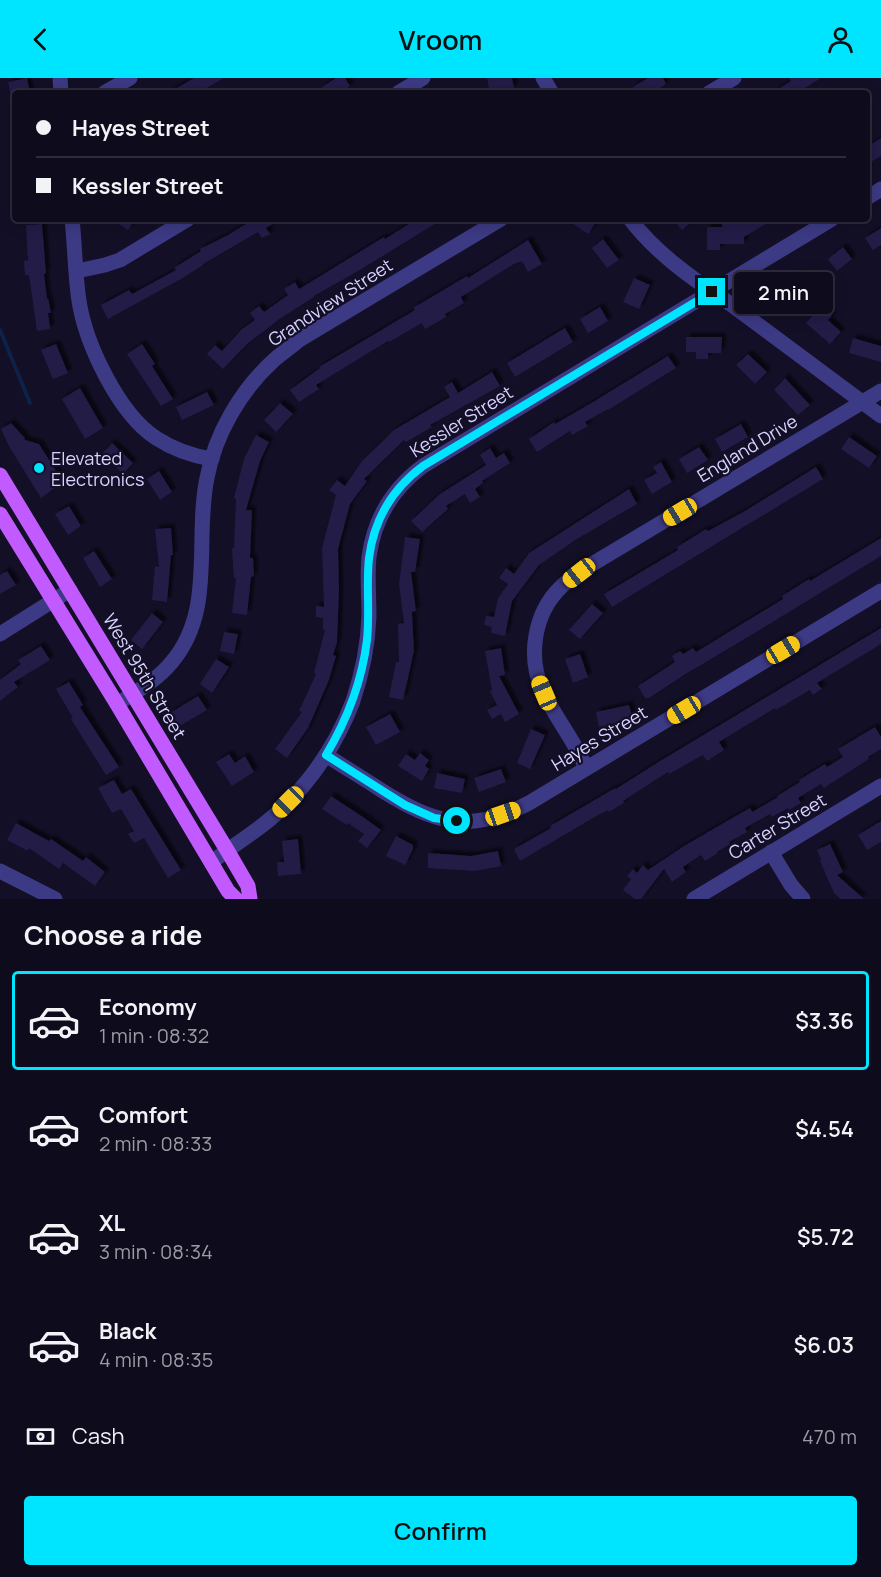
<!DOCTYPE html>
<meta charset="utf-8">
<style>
body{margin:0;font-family:Manrope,sans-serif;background:#1c1929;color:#f1f3f6;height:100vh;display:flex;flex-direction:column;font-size:22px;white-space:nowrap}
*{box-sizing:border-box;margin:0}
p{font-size:20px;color:#9b9ba3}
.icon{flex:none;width:33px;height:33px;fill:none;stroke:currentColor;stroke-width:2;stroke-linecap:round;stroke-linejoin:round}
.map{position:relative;height:821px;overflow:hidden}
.side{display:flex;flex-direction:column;background:#0e0b1c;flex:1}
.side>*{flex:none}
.guide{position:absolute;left:12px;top:12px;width:858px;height:132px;border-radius:6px;box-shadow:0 3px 15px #0003,0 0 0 2px #2e2b3b;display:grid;align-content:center;height:132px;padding:0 24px;background:#0e0b1c}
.end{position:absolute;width:27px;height:27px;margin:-14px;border:8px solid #00e5ff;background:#111;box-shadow:0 0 0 3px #111}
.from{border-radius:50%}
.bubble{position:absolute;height:42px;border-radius:6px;background:#0e0b1c;box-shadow:0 3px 15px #0003,0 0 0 2px #2e2b3b;font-size:20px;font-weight:600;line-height:42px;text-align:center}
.car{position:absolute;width:18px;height:36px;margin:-18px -9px;border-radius:8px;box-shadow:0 0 4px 2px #0007;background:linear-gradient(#f5c518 24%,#345 0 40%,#f5c518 0 76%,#345 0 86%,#f5c518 0)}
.guide b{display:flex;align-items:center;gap:21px;height:57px;font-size:22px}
.guide b+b{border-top:2px solid #2e2b3b}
.guide i{width:15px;height:15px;background:#f1f3f6}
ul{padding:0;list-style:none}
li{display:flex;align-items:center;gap:18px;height:99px;margin:0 12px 9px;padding:0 12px;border:3px solid transparent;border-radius:6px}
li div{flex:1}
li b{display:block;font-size:22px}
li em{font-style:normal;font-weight:600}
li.active{border-color:#00e5ff}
li>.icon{width:54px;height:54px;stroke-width:1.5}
h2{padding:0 24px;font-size:27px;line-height:72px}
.pay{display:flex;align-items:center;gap:15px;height:66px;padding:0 24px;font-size:22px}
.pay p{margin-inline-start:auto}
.action{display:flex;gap:12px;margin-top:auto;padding:12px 24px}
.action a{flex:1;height:69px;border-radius:6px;background:#00e5ff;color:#111;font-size:24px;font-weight:600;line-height:69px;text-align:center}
header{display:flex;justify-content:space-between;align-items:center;height:78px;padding:0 24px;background:#00e5ff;color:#111;font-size:27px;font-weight:600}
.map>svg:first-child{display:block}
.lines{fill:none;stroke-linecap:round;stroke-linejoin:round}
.stream{stroke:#0c2248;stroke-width:4}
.building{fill:#241b47;filter:url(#shadow)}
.minor{stroke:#3d3a85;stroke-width:15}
.major{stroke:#c25bff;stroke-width:15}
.route{stroke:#00e5ff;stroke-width:8}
.poi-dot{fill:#00e5ff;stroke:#130f26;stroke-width:2}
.labels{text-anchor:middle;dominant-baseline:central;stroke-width:4.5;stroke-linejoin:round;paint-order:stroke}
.street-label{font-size:18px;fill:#d9d4ff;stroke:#130f26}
.poi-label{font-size:18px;fill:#d9d4ff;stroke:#130f26;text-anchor:start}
</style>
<header><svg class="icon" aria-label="back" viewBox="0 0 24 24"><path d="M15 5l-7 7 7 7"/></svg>Vroom<svg class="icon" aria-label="person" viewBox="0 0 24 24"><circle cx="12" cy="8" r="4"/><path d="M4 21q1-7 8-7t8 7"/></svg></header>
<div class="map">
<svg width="881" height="821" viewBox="0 0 881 821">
<defs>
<filter id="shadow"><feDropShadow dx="4" dy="-4" stdDeviation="1.5" flood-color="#0009"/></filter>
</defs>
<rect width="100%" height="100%" fill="#130f26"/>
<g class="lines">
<polyline class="stream" points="0,252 30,325"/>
</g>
<g class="building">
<polygon points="27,0 30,15 10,15 8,4"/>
<polygon points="194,0 224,0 198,15 168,15"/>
<polygon points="336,0 345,0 350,8 339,15 326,15 322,9"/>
<polygon points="487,0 512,0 514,10 490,14"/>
<polygon points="648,0 663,0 666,6 652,15 637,15 633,9"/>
<polygon points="789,0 821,0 797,15 772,15 791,3"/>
<polygon points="881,60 881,78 871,84 867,77 867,69"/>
<polygon points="112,141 135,141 128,152"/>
<polygon points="254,141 281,141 266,150 270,156 262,160 258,154 203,186 203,187 181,201 108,241 101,227 129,212 132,216 176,192 174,190 201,173 200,171 228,157"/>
<polygon points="417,141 443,141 358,193 314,218 314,219 281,240 247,266 223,291 207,276 215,267 222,273 242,251 255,242 250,235 259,228 264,234 288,217 284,211 295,204 299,211 384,159 385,161"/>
<polygon points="566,141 598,141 588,156"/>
<polygon points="672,141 695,141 682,152"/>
<polygon points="749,141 774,141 744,159 744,166 720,166 720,172 707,172 707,149 722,149 722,146 752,146"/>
<polygon points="42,146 46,195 44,196 47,221 48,220 51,235 48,235 50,251 37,253 29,197 25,197 24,183 28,182 26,147"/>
<polygon points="881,150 881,167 873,172 865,160"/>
<polygon points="603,161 619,182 607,190 592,170"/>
<polygon points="528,162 542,186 528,194 522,183 514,186 461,219 464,225 445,236 446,239 425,251 422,245 389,264 388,263 316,307 319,311 299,324 290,312 320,290 319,289 415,232 413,230 467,198 468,200"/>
<polygon points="843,169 852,181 837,193 828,181"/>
<polygon points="792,196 808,198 806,214 790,212"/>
<polygon points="634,200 650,207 639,231 623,224"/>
<polygon points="821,228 832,238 828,242 841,254 830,266 806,245"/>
<polygon points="600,229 608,243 588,255 580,241"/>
<polygon points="565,250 573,264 515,299 507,285"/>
<polygon points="686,259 722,259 721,275 708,275 708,281 696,281 696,274 686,274"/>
<polygon points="853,260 881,268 881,284 849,275"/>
<polygon points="56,266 68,295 53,301 41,272"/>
<polygon points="142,266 155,286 152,288 173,321 161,328 127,276"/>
<polygon points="748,276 767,294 755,306 736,287"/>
<polygon points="668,278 676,290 608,332 608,331 585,344 588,348 572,357 570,353 537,374 529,361 554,344 555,346 593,324"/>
<polygon points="492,294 500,308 430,347 432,349 406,364 404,362 364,401 367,403 350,426 338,471 339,511 337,565 333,577 336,578 329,602 308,650 287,680 275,671 302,634 299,633 316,596 314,595 325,552 323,552 323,540 316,539 316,528 324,529 322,470 336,417 329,412 337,402 345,408 362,383 394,352 450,319 444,309 452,304 458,315"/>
<polygon points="785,300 810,327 798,337 774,312"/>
<polygon points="80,310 103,350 85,361 62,321"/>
<polygon points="207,314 214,327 182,342 176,329"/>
<polygon points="280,325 293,336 276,354 264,342"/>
<polygon points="11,345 24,359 25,362 39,366 63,404 41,420 9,368 1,351"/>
<polygon points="741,346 748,359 722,374 715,361"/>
<polygon points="256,357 269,364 260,383 246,432 252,432 250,480 253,480 254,498 251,499 247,537 232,535 236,500 234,500 232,470 234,470 236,421 234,420 244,381"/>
<polygon points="849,359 877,378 869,390 841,371"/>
<polygon points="112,365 133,385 123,396 102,376"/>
<polygon points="699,369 708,382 687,395 679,381"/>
<polygon points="490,370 496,380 504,375 510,385 482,403 483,405 475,411 480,419 470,425 465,416 446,428 448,431 422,454 411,443 440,416 486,387 480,377"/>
<polygon points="661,384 672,404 652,416 644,402 657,395 653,389"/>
<polygon points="816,389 823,401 612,529 604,516 678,472 677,469 706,451 708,453 745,433"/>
<polygon points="159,393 172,414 160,422 147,401"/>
<polygon points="629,411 637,426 577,461 539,487 512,523 505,558 491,555 492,549 484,547 486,538 494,539 498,520 508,506 499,500 506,490 514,496 529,475"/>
<polygon points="69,428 81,448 68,457 55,436"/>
<polygon points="171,450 173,477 171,477 167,524 152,522 155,488 159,489 155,451"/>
<polygon points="405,459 420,461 415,494 411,494 416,533 412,534 414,573 403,622 389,619 396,584 399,584 398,546 404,545 399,506"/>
<polygon points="881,460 881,478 748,559 684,597 649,620 645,620 638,608 675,584 672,578 680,573 683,576 693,570 696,574 783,521 782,518 809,501 810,503"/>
<polygon points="94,473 112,501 100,509 83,480"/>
<polygon points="7,493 16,507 0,516 0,497"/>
<polygon points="592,526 603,535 580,561 569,552"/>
<polygon points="152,535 163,544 142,571 131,562"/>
<polygon points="881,550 881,566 817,605 822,611 813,617 810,612 776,632 775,630 719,664 724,672 707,683 703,677 669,696 668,694 623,723 624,725 609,734 608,732 593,740 520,783 514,771 551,750 550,748 615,710 616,711 660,683"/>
<polygon points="224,554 238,556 234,576 220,573"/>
<polygon points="41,568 50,582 14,604 18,609 0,623 0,602 21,586 18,582"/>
<polygon points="501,570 505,597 499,598 519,636 505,644 501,636 492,641 487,632 497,627 490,613 492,612 485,573"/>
<polygon points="580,576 588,599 573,605 565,581"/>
<polygon points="216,581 229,589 212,615 200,606"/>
<polygon points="69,604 83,627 80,629 119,689 106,697 71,641 73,640 56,611"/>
<polygon points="198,618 207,632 178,649 170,635"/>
<polygon points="629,627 633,642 599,649 596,634"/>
<polygon points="390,636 400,654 376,667 366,649"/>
<polygon points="875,649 881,659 881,671 868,679 869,681 824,710 821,706 798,720 801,725 789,732 788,730 772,739 770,736 745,750 747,754 729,764 730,766 717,774 718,775 705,783 701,777 683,789 686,794 672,804 664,791 641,821 635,821 623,812 631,801 627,798 633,791 637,795 643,787 648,792 684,768 727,743 750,730 752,734 778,719 777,718 800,704 799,702 825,686 827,689 843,679 838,671"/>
<polygon points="531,651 545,657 530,691 517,685"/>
<polygon points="420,675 429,682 425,688 429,691 422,703 398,688 406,676 415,682"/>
<polygon points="229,676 235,685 245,678 254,694 232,708 216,684"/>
<polygon points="501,691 506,704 479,714 474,700"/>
<polygon points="437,695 465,701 462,715 434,710"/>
<polygon points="114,702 122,716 131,711 181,792 168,800 144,760 134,765 128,756 134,753 121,731 112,735 98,710"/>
<polygon points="331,718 363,739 381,752 367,770 358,763 364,756 348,745 347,747 322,731"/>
<polygon points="881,743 881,764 867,772 858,757"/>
<polygon points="16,745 49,763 51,761 83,783 86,779 105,794 95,808 63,785 59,791 29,770 28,773 7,762"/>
<polygon points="396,758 413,767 413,771 405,787 386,778"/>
<polygon points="298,761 301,796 278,798 277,784 284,784 282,763"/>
<polygon points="830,766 843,794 837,797 864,821 840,821 834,815 819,781 822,784 817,772"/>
<polygon points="498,773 501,788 475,793 428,790 428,775 471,778"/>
</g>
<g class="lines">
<g class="minor">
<polyline points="60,0 61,15"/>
<polyline points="543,0 552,15"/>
<polyline points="104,15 130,0"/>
<polyline points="398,15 423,0"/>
<polyline points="709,15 734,0"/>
<polyline points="867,120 881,111"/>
<path d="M72,141C75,168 75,196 79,223C86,267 119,336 156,360C173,371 192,378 212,381"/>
<path d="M630,141C655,174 691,200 725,222L881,338"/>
<polyline points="77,193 105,187 120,182 188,141"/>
<polyline points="0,556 70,512"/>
<path d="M117,626C136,614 157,602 171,585C216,533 194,462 207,400C215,356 241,312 274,282C282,275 291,269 299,262L501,141"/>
<path d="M326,677C344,689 363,700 381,712C435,746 470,756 529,725L881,513"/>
<path d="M586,690C575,663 555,640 543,613C527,579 534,535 561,509C566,504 573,499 579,494L881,313"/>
<polyline points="771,774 791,807 803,821"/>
<path d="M212,784C233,767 258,753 277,735C311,704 337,665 353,623C362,596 368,567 369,538C369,519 367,498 369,479C374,441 392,411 423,388L832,141"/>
<polyline points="0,793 55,821"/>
<polyline points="694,821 881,708"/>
</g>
<g class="major">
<polyline points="0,397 227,772 248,808 250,821"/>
<polyline points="0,436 117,626 228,813 236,821"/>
</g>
</g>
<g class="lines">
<path class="route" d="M457,743L434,740L405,727L326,677C347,642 362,603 367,562C370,534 366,507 369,480C374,441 392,411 423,388L712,214"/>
</g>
<circle class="poi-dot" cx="39" cy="390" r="6"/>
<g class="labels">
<g class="street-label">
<text transform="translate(330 224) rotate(-33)">Grandview Street</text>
<text transform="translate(461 343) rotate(-32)">Kessler Street</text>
<text transform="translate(747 370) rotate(-31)">England Drive</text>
<text transform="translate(145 598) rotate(59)">West 95th Street</text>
<text transform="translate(599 660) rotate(-31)">Hayes Street</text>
<text transform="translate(777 748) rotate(-31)">Carter Street</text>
</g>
<g class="poi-label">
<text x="51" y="380">Elevated<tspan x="51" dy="21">Electronics</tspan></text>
</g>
</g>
</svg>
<i class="end from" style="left:457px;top:743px"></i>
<i class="end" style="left:712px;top:214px"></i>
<div class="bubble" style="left:734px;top:194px;width:99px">2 min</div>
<i class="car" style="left:680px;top:434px;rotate:239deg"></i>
<i class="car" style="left:579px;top:495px;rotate:232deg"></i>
<i class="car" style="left:783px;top:572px;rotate:59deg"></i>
<i class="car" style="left:544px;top:615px;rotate:337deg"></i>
<i class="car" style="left:684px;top:632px;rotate:239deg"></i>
<i class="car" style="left:288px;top:724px;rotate:225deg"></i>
<i class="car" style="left:503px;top:736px;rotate:71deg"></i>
<div class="guide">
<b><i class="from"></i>Hayes Street</b>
<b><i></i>Kessler Street</b>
</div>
</div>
<section class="side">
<h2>Choose a ride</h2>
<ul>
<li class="active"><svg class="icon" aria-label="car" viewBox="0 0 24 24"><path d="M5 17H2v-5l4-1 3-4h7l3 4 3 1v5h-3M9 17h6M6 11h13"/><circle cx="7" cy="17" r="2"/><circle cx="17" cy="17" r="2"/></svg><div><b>Economy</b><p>1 min · 08:32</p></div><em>$3.36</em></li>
<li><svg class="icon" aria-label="car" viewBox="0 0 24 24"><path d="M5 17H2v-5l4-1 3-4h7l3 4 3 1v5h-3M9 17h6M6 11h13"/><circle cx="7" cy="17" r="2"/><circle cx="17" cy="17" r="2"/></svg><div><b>Comfort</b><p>2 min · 08:33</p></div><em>$4.54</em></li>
<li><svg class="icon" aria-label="car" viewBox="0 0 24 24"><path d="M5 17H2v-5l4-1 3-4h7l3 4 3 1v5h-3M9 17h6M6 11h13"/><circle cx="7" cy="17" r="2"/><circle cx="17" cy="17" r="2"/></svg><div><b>XL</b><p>3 min · 08:34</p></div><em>$5.72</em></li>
<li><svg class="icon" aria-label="car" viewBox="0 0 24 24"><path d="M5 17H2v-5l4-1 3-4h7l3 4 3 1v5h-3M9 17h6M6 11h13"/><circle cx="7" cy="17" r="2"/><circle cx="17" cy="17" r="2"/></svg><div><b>Black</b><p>4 min · 08:35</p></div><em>$6.03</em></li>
</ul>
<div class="pay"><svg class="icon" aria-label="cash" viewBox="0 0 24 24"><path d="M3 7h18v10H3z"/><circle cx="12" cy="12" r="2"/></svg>Cash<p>470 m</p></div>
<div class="action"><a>Confirm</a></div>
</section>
